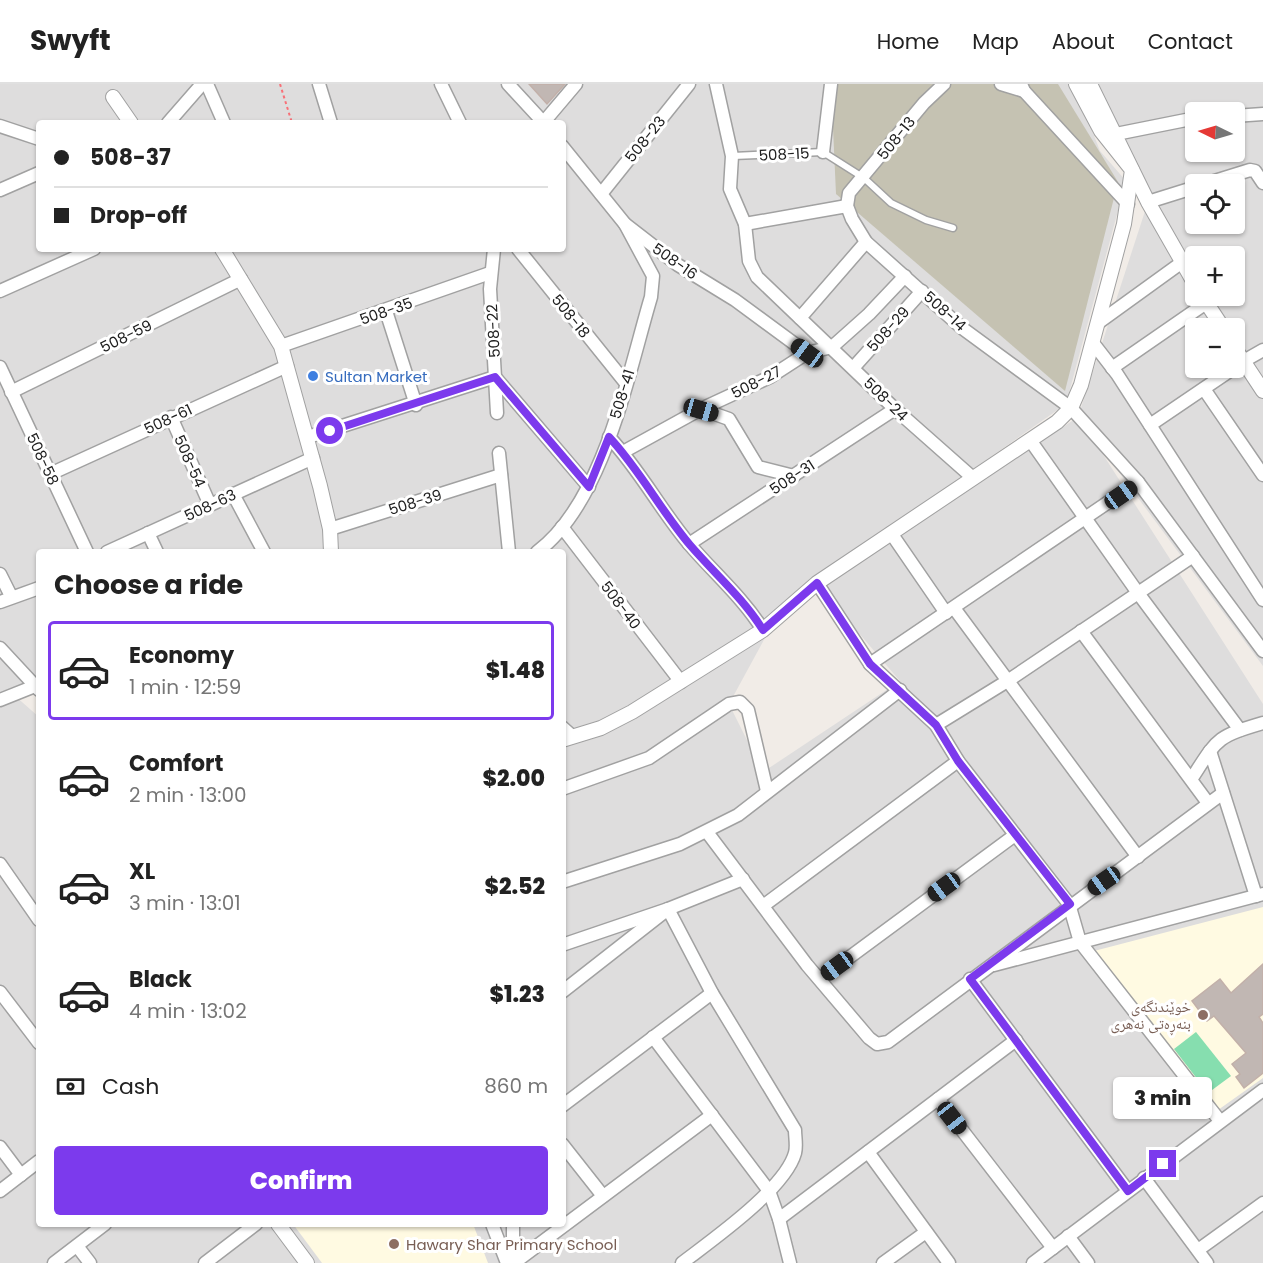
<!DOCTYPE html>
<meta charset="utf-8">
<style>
body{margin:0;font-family:Poppins,"Noto Naskh Arabic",sans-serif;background:#f6f6f6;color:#222;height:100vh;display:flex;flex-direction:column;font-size:22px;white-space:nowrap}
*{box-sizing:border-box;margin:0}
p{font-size:20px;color:#767676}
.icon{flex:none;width:33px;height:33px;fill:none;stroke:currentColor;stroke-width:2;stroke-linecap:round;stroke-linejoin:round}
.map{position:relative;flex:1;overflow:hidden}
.details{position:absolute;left:36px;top:465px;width:530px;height:678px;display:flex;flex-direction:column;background:#fff;border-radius:6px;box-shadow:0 2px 4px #0004}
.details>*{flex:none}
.top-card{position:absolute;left:36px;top:36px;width:530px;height:132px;border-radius:6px;box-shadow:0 2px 4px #0004;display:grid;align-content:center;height:132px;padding:0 18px;background:#fff}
.needle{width:39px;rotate:275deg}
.fabs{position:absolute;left:1185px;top:18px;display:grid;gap:12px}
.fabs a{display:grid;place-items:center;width:60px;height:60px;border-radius:6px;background:#fff;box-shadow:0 2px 4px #0004;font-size:30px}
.end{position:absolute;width:27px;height:27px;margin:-14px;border:8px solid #7c3aed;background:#fff;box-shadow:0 0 0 3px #fff}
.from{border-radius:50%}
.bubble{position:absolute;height:42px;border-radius:6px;background:#fff;box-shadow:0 2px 4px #0004;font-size:20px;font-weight:800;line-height:42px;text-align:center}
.car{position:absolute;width:18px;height:36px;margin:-18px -9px;border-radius:8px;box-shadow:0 0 4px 2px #0007;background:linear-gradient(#222 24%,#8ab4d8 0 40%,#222 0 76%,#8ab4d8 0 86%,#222 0)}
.top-card b{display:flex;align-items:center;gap:21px;height:57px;font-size:22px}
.top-card b+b{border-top:2px solid #e0e0e0}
.top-card i{width:15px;height:15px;background:#222}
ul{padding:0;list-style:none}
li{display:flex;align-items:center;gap:18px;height:99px;margin:0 12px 9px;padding:0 6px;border:3px solid transparent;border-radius:6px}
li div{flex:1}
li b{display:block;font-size:22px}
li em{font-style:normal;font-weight:800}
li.current{border-color:#7c3aed}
li>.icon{width:54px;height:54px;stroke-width:1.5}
h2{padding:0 18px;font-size:27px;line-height:72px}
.pay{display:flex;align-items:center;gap:15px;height:66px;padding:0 18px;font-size:22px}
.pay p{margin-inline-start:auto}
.primary-button{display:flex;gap:12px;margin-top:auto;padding:12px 18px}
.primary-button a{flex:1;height:69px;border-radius:6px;background:#7c3aed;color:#fff;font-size:24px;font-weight:800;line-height:69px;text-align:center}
header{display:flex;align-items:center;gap:36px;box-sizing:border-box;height:84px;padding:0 30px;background:#fff;border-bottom:2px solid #e0e0e0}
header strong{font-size:28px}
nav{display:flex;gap:33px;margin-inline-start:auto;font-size:21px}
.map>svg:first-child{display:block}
.residential{fill:#dedddd;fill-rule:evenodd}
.education{fill:#fffae2}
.construction{fill:#c5c2b2}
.pitch{fill:#86deaf}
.building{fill:#c1b7b3;stroke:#c2b0a9;stroke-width:1.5}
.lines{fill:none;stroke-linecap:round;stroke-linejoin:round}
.service-casing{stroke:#a1a1a1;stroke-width:9}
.minor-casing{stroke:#a1a1a1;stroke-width:15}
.tertiary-casing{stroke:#a1a1a1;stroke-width:16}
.path{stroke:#f87077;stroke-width:2;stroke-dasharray:3 3;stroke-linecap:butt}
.service{stroke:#fff;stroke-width:6}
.minor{stroke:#fff;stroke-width:12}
.tertiary{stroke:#fff;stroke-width:14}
.route{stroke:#7c3aed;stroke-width:8}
.shop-dot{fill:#3f7fe0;stroke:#fff;stroke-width:2}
.education-dot{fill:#8d6e63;stroke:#fff;stroke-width:2}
.labels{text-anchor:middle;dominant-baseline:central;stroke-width:6;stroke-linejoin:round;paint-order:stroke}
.street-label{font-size:15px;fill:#202020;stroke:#fff}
.shop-label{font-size:15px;fill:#366cbe;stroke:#fff;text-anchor:start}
.education-label{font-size:15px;fill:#785e54;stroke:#fff;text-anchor:end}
</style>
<header>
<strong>Swyft</strong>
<nav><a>Home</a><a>Map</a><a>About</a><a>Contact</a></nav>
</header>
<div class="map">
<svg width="1263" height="1179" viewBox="0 0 1263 1179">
<rect width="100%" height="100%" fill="#f1ece7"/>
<path class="residential" d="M0,0H1074L1100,67L1126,97L1066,320L785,517L729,620L763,688L900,597L821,505L1078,333L1148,118L1077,0H1263V582L1086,344L1263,620V1179H0ZM1196,28H1234V68H1196ZM39,39H562V165H39ZM1196,100H1234V140H1196ZM1196,172H1234V212H1196ZM1196,244H1234V284H1196ZM39,468H562V1140H39V633L14,611L39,606Z"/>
<g class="education">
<polygon points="1263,823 1263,994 1218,1026 1094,867"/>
<polygon points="293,1140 473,1140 488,1179 322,1179"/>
</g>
<polygon class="construction" points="831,0 1058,0 1118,98 1065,307 836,110"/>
<polygon class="pitch" points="1196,948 1231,992 1208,1009 1174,965"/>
<g class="building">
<polygon points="529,0 565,0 547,20"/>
<polygon points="1263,880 1263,930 1259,933 1263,939 1263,989 1244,1004 1236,993 1240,990 1232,980 1246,969 1214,932 1207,937 1192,917 1220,895 1231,909"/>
</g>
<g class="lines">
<g class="service-casing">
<polyline id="service" points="733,72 823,68 864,94 891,119 926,136 953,144"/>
</g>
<g class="minor-casing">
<g id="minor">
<polyline points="207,0 224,39"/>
<polyline points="319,0 331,39"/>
<polyline points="441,0 460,39"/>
<polyline points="508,0 544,39"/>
<polyline points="716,0 732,72 730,105 745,140 749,177 757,193 895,325 973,394"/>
<polyline points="944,0 924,19 849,109 847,122 852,135 866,158 962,244 1071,324 1138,398 1263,567"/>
<polyline points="1001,0 1024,7"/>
<polyline points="1021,0 1024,7 1128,120"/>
<polyline points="1234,32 1263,30"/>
<polyline points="168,39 202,0"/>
<polyline points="543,39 576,0"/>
<polyline points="0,42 39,55"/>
<polyline points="1116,50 1196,34"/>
<polyline points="562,62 625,140 678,181 735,216 807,269"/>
<polyline points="823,68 831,0"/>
<polyline points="1205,100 1250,86 1255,87 1263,99"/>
<polyline points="0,106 39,89"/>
<polyline points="601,110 689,0"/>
<polyline points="1148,118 1196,103"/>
<polyline points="745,140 847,122"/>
<polyline points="494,165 490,205 497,329"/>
<polyline points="518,165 625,298"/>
<polyline points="0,207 94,165"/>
<polyline points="386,227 416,321"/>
<polyline points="800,234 866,158"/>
<polyline points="1098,239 1181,179"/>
<polyline points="1093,259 1117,290 1263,516"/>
<polyline points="281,262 490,189"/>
<polyline points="1235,282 1263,266"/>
<polyline points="0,283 87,468"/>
<polyline points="854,283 922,207"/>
<polyline points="1112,284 1206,219"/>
<polyline points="1204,305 1263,391"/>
<polyline points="11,308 241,195"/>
<polyline points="701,325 729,335 758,383 794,392"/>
<polyline points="171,333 210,421"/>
<polyline points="1150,341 1234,284"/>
<polyline points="308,353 495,293 589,403"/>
<path d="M609,353C640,386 661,427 690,461C715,490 743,514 763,546"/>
<polyline points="1030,356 1138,509 1240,646"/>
<polyline points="623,368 701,325 770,293 807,269 832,263 869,230 905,192"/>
<polyline points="499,369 509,468"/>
<polyline points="50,390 287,282"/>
<polyline points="233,410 264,468"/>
<polyline points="562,443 681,598"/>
<polyline points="330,445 501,391"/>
<polyline points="148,449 157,468"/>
<polyline points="891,449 946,529"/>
<polyline points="689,460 895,325"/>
<polyline points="107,468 313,374"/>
<path d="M537,468C604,418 628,290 651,213L653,192L625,140"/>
<polyline points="0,490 11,512"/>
<polyline points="817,499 870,580 936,641 958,677 1069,820 1080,858 1220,1037"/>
<polyline points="0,518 39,504"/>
<polyline points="954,524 1138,773"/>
<polyline points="1081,547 1208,719"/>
<polyline points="0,564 39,606"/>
<polyline points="870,580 1138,398"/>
<polyline points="0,616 35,602"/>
<polyline points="936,641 1009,596 1193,472"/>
<polyline points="562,643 572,652"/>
<polyline points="1210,667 1256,812"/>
<path d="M1192,694C1218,654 1216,653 1263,639"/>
<polyline points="562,705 649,674 729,620 740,618 748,626 767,707"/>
<polyline points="707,748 807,881 869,954 877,960 888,958 1223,709"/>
<polyline points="0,780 39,836"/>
<polyline points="562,798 680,760 738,731 900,606"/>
<polyline points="763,822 958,677"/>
<path d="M562,861L668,825L712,909L795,1046C795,1053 797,1062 795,1069C785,1105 712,1156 682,1179"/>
<polyline points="994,881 1263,810"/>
<polyline points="820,895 1015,751"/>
<polyline points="970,895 1128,1107"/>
<polyline points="0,908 39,959"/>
<polyline points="562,908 668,825 743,795"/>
<polyline points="653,953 769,1107 779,1135 790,1179"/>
<polyline points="938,1015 1053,1164"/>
<polyline points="562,1022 712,909"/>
<polyline points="562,1060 603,1112"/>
<polyline points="0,1063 21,1091"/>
<polyline points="868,1068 949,1179"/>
<polyline points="1144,1094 1207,1179"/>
<polyline points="0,1107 39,1077"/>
<polyline points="779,1135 1016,956"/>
<polyline points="492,1140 507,1179"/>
<polyline points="513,1140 513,1179"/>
<polyline points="1068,1152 1088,1179"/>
<polyline points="77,1162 90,1179"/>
<polyline points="1198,1166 1263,1119"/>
<polyline points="54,1179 105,1140"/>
<polyline points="205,1179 256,1140"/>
<polyline points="514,1179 712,1031"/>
<polyline points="883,1179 926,1148"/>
<polyline points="1033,1179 1263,1006"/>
</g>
</g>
<g class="tertiary-casing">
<g id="tertiary">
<polyline points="1090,0 1148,118 1196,202"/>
<polyline points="113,13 131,39"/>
<polyline points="222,165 281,262 320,402 330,445 331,468"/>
<polyline points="1202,212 1223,244"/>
<polyline points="1234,263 1263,307"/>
<polyline points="562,656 601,644 632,628 763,546 817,499 1057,338 1071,324 1081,301 1124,140 1132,86 1101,47 1076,0"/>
<polyline points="278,1140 307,1179"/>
</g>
</g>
<polyline class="path" points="280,0 292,39"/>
<use href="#service" class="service"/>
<use href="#minor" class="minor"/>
<use href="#tertiary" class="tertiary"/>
</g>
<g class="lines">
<path class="route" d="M330,347L495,293L589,403L609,353C640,386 661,427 690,461C715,490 743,514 763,546L817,499L870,580L936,641L958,677L1070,820L970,895L1128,1107L1163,1080"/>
</g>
<circle class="shop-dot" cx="313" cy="292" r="6"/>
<g class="education-dot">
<circle cx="1203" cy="931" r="6"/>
<circle cx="394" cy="1160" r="6"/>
</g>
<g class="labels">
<g class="street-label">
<text transform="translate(896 54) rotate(-51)">508-13</text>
<text transform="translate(645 55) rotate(-51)">508-23</text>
<text transform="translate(784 70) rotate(-3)">508-15</text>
<text transform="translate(675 177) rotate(35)">508-16</text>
<text transform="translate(386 227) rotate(-19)">508-35</text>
<text transform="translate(945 227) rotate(42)">508-14</text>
<text transform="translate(571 232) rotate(51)">508-18</text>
<text transform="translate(888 245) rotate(-48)">508-29</text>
<text transform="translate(493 247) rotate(-93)">508-22</text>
<text transform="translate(126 252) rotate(-26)">508-59</text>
<text transform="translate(756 298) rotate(-27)">508-27</text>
<text transform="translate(622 310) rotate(-73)">508-41</text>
<text transform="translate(886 315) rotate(44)">508-24</text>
<text transform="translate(168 335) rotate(-25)">508-61</text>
<text transform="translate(43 375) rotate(65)">508-58</text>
<text transform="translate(190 377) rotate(66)">508-54</text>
<text transform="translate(792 393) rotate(-33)">508-31</text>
<text transform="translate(415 418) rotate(-17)">508-39</text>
<text transform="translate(210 421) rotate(-25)">508-63</text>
<text transform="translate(621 521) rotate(53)">508-40</text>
</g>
<g class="shop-label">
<text x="325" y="292">Sultan Market</text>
</g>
<g class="education-label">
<text x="1191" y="922">خوێندنگەی<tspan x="1191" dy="17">بنەڕەتی نەهری</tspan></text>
<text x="406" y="1160" text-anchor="start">Hawary Shar Primary School</text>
</g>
</g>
</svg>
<div class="fabs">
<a><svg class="needle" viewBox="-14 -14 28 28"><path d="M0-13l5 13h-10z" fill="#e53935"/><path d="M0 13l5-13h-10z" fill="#767676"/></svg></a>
<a><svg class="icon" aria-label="locate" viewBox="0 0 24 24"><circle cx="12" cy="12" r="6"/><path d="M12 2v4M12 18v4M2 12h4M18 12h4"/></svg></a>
<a>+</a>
<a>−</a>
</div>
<i class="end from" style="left:330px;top:347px"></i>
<i class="end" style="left:1163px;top:1080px"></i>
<div class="bubble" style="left:1113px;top:993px;width:99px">3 min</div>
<i class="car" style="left:807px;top:269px;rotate:306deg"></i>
<i class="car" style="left:701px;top:326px;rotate:106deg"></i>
<i class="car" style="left:1121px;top:411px;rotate:55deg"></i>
<i class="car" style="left:1104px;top:797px;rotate:235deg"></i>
<i class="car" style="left:944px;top:803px;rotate:234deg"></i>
<i class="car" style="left:837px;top:882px;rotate:234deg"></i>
<i class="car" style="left:952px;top:1034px;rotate:142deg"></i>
<div class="top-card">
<b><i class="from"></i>508-37</b>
<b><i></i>Drop-off</b>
</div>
<section class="details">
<h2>Choose a ride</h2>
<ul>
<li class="current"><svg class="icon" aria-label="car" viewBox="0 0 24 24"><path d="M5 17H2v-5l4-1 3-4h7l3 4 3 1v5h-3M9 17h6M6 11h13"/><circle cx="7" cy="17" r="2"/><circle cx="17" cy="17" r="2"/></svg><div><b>Economy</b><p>1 min · 12:59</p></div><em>$1.48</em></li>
<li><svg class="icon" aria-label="car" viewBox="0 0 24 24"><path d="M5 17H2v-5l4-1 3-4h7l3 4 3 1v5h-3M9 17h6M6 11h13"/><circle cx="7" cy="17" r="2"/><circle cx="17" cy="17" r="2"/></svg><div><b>Comfort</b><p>2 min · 13:00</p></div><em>$2.00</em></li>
<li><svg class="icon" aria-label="car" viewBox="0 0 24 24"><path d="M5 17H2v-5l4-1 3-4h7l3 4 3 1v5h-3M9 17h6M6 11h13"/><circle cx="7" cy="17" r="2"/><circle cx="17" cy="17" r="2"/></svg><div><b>XL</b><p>3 min · 13:01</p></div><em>$2.52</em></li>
<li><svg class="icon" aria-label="car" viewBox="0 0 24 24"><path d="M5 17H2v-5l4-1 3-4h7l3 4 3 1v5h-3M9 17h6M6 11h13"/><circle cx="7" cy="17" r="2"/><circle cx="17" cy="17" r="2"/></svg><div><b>Black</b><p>4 min · 13:02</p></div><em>$1.23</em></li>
</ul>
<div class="pay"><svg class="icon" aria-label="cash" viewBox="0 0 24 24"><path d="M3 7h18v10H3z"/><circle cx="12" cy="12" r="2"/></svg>Cash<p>860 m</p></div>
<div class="primary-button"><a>Confirm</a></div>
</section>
</div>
